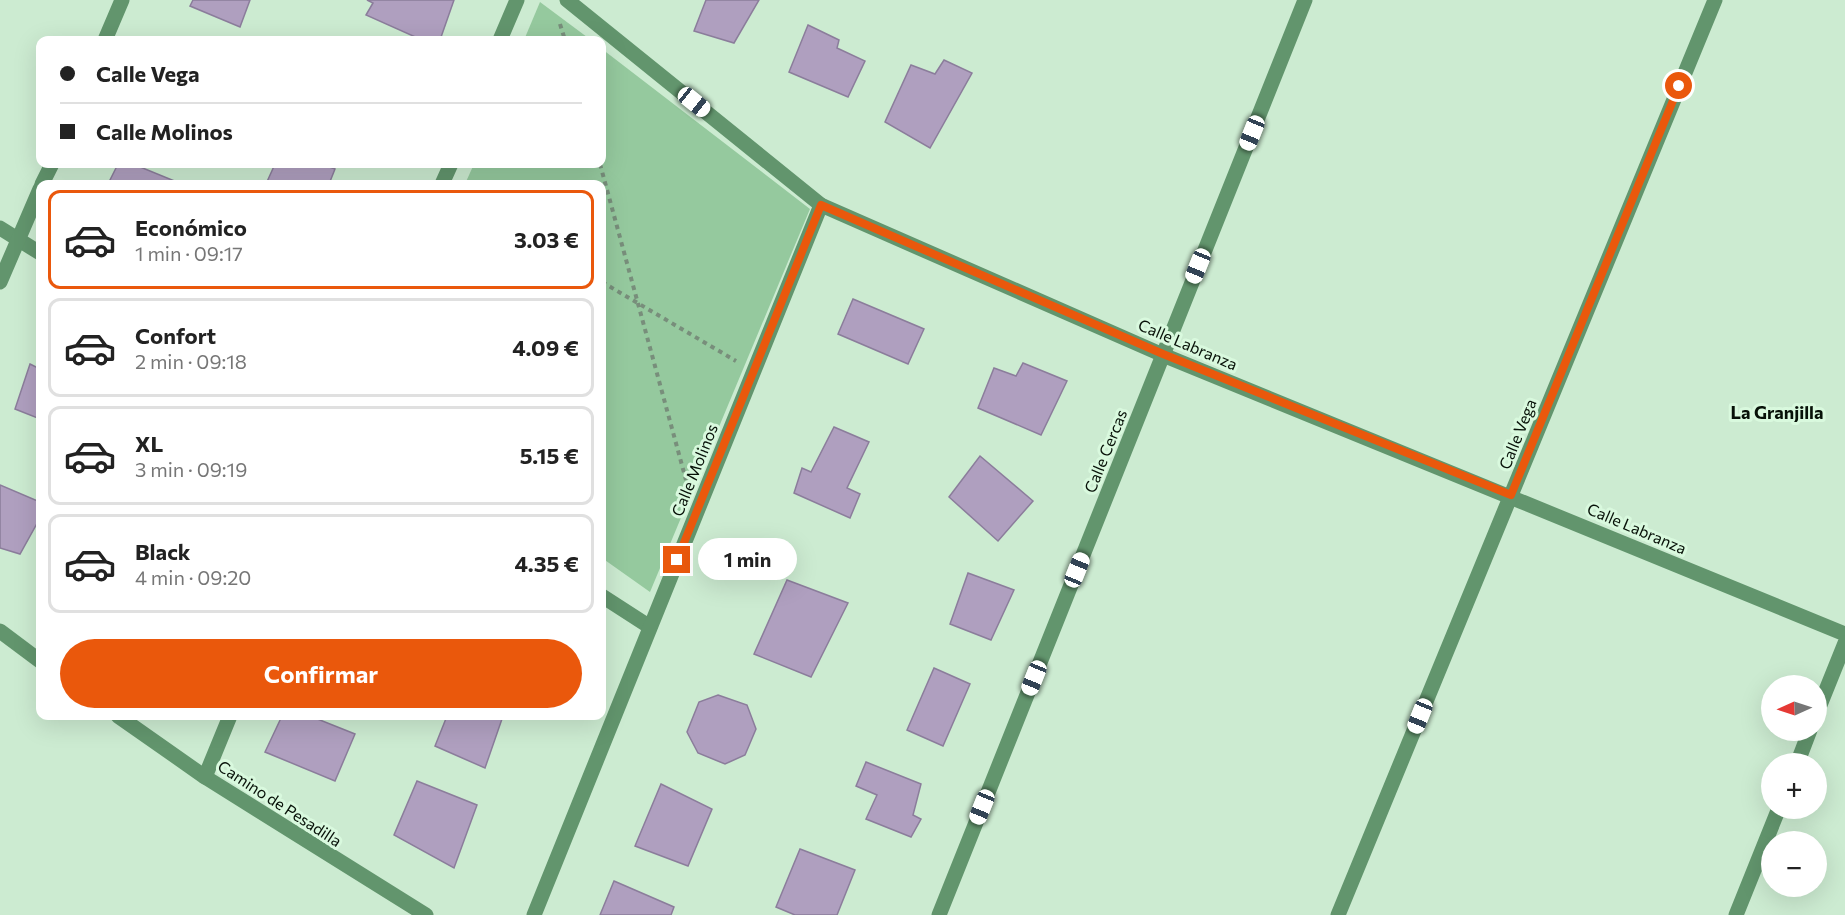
<!DOCTYPE html>
<html lang="es">
<meta charset="utf-8">
<style>
body{margin:0;font-family:Commissioner,sans-serif;background:#f2f2f2;color:#222;height:100vh;display:flex;flex-direction:column;font-size:22px;white-space:nowrap}
*{box-sizing:border-box;margin:0}
p{font-size:20px;color:#767676}
.icon{flex:none;width:33px;height:33px;fill:none;stroke:currentColor;stroke-width:2;stroke-linecap:round;stroke-linejoin:round}
.map{position:relative;flex:1;overflow:hidden}
.panel{position:absolute;left:36px;top:180px;width:570px;height:540px;display:flex;flex-direction:column;background:#fff;border-radius:12px;box-shadow:0 6px 24px #0002}
.panel>*{flex:none}
.hud{position:absolute;left:36px;top:36px;width:570px;height:132px;border-radius:12px;box-shadow:0 6px 24px #0002;display:grid;align-content:center;height:132px;padding:0 24px;background:#fff}
.needle{width:39px;rotate:267deg}
.buttons{position:absolute;left:1761px;top:675px;display:grid;gap:12px}
.buttons a{display:grid;place-items:center;width:66px;height:66px;border-radius:50%;background:#fff;box-shadow:0 6px 24px #0002;font-size:30px}
.end{position:absolute;width:27px;height:27px;margin:-14px;border:8px solid #ea580c;background:#fff;box-shadow:0 0 0 3px #fff}
.from{border-radius:50%}
.bubble{position:absolute;height:42px;border-radius:21px;background:#fff;box-shadow:0 6px 24px #0002;font-size:20px;font-weight:700;line-height:42px;text-align:center}
.car{position:absolute;width:18px;height:36px;margin:-18px -9px;border-radius:8px;box-shadow:0 0 4px 2px #0007;background:linear-gradient(#fff 24%,#345 0 40%,#fff 0 76%,#345 0 86%,#fff 0)}
.hud b{display:flex;align-items:center;gap:21px;height:57px;font-size:22px}
.hud b+b{border-top:2px solid #e0e0e0}
.hud i{width:15px;height:15px;background:#222}
ul{padding:10px 0 0;list-style:none}
li{display:flex;align-items:center;gap:18px;height:99px;margin:0 12px 9px;padding:0 12px;border:3px solid #e0e0e0;border-radius:12px}
li div{flex:1}
li b{display:block;font-size:22px}
li em{font-style:normal;font-weight:700}
li.active{border-color:#ea580c}
li>.icon{width:54px;height:54px;stroke-width:1.5}
.action{display:flex;gap:12px;margin-top:auto;padding:12px 24px}
.action a{flex:1;height:69px;border-radius:36px;background:#ea580c;color:#fff;font-size:24px;font-weight:700;line-height:69px;text-align:center}
.map>svg:first-child{display:block}
.green{fill:#95c99e}
.building{fill:#af9fbf;stroke:#8b7d9b;stroke-width:1.5}
.lines{fill:none;stroke-linecap:round;stroke-linejoin:round}
.path{stroke:#788e7b;stroke-width:4;stroke-dasharray:4.5 4.5;stroke-linecap:butt}
.minor{stroke:#62956d;stroke-width:15}
.route{stroke:#ea580c;stroke-width:8}
.labels{text-anchor:middle;dominant-baseline:central;stroke-width:6;stroke-linejoin:round;paint-order:stroke}
.street-label{font-size:16px;fill:#071108;stroke:#d9f9de}
.neighbourhood-label{font-size:18px;font-weight:bold;fill:#071108;stroke:#d9f9de}
</style>
<div class="map">
<svg width="1845" height="915" viewBox="0 0 1845 915">
<rect width="100%" height="100%" fill="#ccebd1"/>
<g class="green">
<polygon points="540,2 591,40 524,40"/>
<polygon points="602,49 810,209 650,592 602,558 602,184 465,184 474,164 602,164"/>
</g>
<g class="building">
<polygon points="193,0 250,0 240,27 190,6"/>
<polygon points="367,0 454,0 440,40 422,40 366,15 373,3"/>
<polygon points="706,0 759,0 734,43 694,31"/>
<polygon points="808,25 839,40 837,48 865,61 848,97 789,72"/>
<polygon points="944,60 972,73 930,148 885,122 911,65 935,74"/>
<polygon points="118,164 133,164 177,182 175,184 108,184"/>
<polygon points="275,164 321,164 335,169 329,184 266,184"/>
<polygon points="853,299 924,329 908,364 838,334"/>
<polygon points="1023,363 1067,381 1041,435 978,408 994,368 1016,376"/>
<polygon points="30,364 40,369 40,419 15,409"/>
<polygon points="834,427 869,442 847,488 860,494 850,518 794,493 802,468 811,472"/>
<polygon points="980,456 1033,501 998,541 949,497"/>
<polygon points="0,485 40,502 40,518 20,554 0,548"/>
<polygon points="968,573 1014,590 991,640 950,624"/>
<polygon points="787,580 848,603 811,677 754,654"/>
<polygon points="934,668 970,684 943,746 907,730"/>
<polygon points="718,695 747,705 756,729 745,755 725,764 698,753 687,732 699,702"/>
<polygon points="282,716 310,716 355,734 335,781 265,752"/>
<polygon points="447,716 503,716 485,768 435,746"/>
<polygon points="866,762 921,784 913,815 921,819 911,837 866,819 877,795 856,786"/>
<polygon points="417,781 477,805 454,868 394,835"/>
<polygon points="661,784 712,809 688,866 635,846"/>
<polygon points="800,849 855,870 837,915 795,915 776,907"/>
<polygon points="614,881 674,907 671,915 600,915"/>
</g>
<g class="lines">
<g class="path">
<polyline points="560,24 565,40"/>
<polyline points="600,164 686,480"/>
<polyline points="602,282 736,361"/>
</g>
<g class="minor">
<polyline points="567,0 821,205 1163,355 1845,634"/>
<polyline points="105,40 122,0"/>
<polyline points="500,40 517,0"/>
<polyline points="42,184 52,164"/>
<polyline points="442,184 451,164"/>
<polyline points="0,228 40,253"/>
<polyline points="0,282 40,189"/>
<polyline points="602,596 650,627"/>
<polyline points="0,631 40,661"/>
<polyline points="1816,715 1845,643"/>
<polyline points="118,716 205,777 426,915"/>
<polyline points="1797,764 1810,730"/>
<polyline points="205,777 230,716"/>
<polyline points="534,915 821,205"/>
<polyline points="939,915 1305,0"/>
<polyline points="1338,915 1715,0"/>
<polyline points="1736,915 1779,808"/>
</g>
</g>
<g class="lines">
<polyline class="route" points="677,560 821,205 1163,354 1511,495 1679,86"/>
</g>
<g class="labels">
<g class="street-label">
<text transform="translate(1188 344) rotate(23)">Calle Labranza</text>
<text transform="translate(1517 434) rotate(-68)">Calle Vega</text>
<text transform="translate(1105 451) rotate(-68)">Calle Cercas</text>
<text transform="translate(694 470) rotate(-68)">Calle Molinos</text>
<text transform="translate(1637 528) rotate(23)">Calle Labranza</text>
<text transform="translate(280 803) rotate(33)">Camino de Pesadilla</text>
</g>
<g class="neighbourhood-label">
<text x="1777" y="412">La Granjilla</text>
</g>
</g>
</svg>
<div class="buttons">
<a><svg class="needle" viewBox="-14 -14 28 28"><path d="M0-13l5 13h-10z" fill="#e53935"/><path d="M0 13l5-13h-10z" fill="#767676"/></svg></a>
<a>+</a>
<a>−</a>
</div>
<i class="end from" style="left:1679px;top:86px"></i>
<i class="end" style="left:677px;top:560px"></i>
<div class="bubble" style="left:698px;top:538px;width:99px">1 min</div>
<i class="car" style="left:694px;top:102px;rotate:129deg"></i>
<i class="car" style="left:1252px;top:133px;rotate:202deg"></i>
<i class="car" style="left:1198px;top:266px;rotate:202deg"></i>
<i class="car" style="left:1077px;top:570px;rotate:22deg"></i>
<i class="car" style="left:1034px;top:678px;rotate:202deg"></i>
<i class="car" style="left:1420px;top:716px;rotate:202deg"></i>
<i class="car" style="left:982px;top:807px;rotate:202deg"></i>
<div class="hud">
<b><i class="from"></i>Calle Vega</b>
<b><i></i>Calle Molinos</b>
</div>
<section class="panel">
<ul>
<li class="active"><svg class="icon" aria-label="car" viewBox="0 0 24 24"><path d="M5 17H2v-5l4-1 3-4h7l3 4 3 1v5h-3M9 17h6M6 11h13"/><circle cx="7" cy="17" r="2"/><circle cx="17" cy="17" r="2"/></svg><div><b>Económico</b><p>1 min · 09:17</p></div><em>3.03 €</em></li>
<li><svg class="icon" aria-label="car" viewBox="0 0 24 24"><path d="M5 17H2v-5l4-1 3-4h7l3 4 3 1v5h-3M9 17h6M6 11h13"/><circle cx="7" cy="17" r="2"/><circle cx="17" cy="17" r="2"/></svg><div><b>Confort</b><p>2 min · 09:18</p></div><em>4.09 €</em></li>
<li><svg class="icon" aria-label="car" viewBox="0 0 24 24"><path d="M5 17H2v-5l4-1 3-4h7l3 4 3 1v5h-3M9 17h6M6 11h13"/><circle cx="7" cy="17" r="2"/><circle cx="17" cy="17" r="2"/></svg><div><b>XL</b><p>3 min · 09:19</p></div><em>5.15 €</em></li>
<li><svg class="icon" aria-label="car" viewBox="0 0 24 24"><path d="M5 17H2v-5l4-1 3-4h7l3 4 3 1v5h-3M9 17h6M6 11h13"/><circle cx="7" cy="17" r="2"/><circle cx="17" cy="17" r="2"/></svg><div><b>Black</b><p>4 min · 09:20</p></div><em>4.35 €</em></li>
</ul>
<div class="action"><a>Confirmar</a></div>
</section>
</div>
